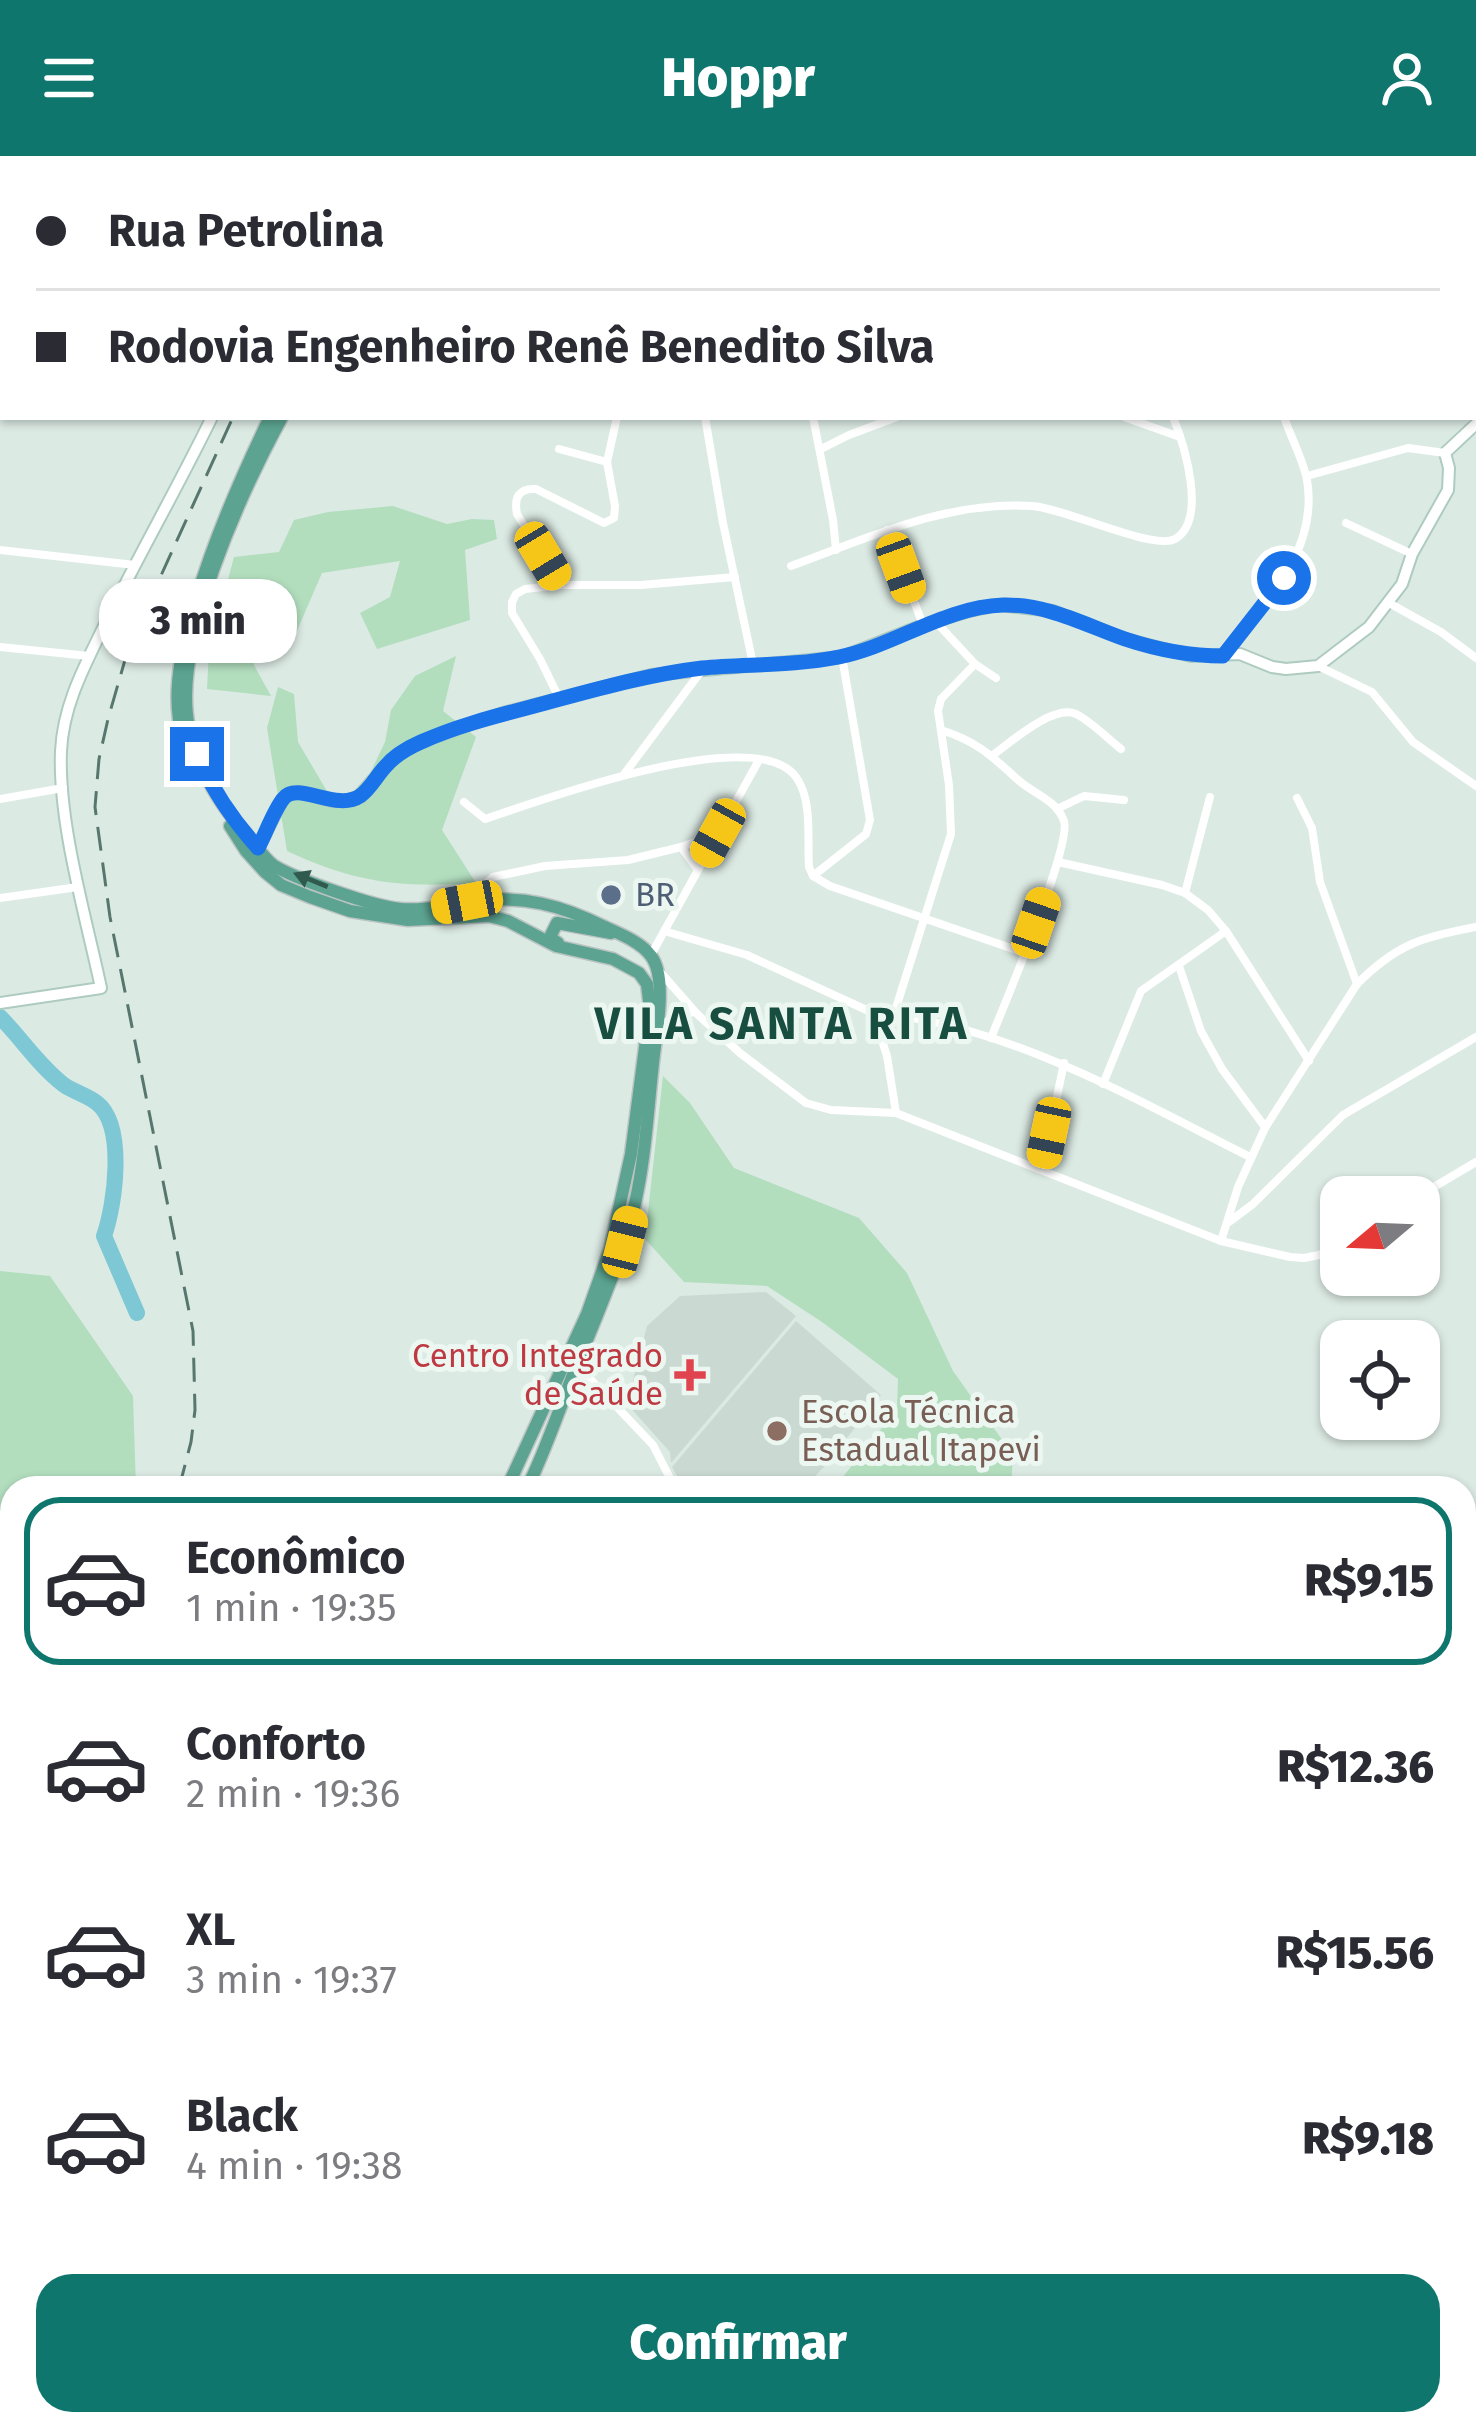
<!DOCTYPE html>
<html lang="pt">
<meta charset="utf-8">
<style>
body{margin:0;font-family:"Fira Sans",sans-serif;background:#f7f7f7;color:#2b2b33;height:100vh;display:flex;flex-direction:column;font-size:45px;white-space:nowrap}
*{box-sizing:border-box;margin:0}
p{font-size:39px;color:#7c7c81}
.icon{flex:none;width:66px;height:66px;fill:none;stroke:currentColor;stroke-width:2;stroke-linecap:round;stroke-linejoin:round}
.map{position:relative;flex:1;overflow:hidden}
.panel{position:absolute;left:0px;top:1320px;width:1476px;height:960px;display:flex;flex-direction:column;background:#fff;border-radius:36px 36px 0 0;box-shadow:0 3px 9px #0004}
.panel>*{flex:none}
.hud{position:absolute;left:0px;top:0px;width:1476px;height:264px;box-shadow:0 3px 9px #0004;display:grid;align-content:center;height:264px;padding:0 36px;background:#fff}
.needle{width:78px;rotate:251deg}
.buttons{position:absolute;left:1320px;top:1020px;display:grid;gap:24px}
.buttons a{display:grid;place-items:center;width:120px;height:120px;border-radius:24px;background:#fff;box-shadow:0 3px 9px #0004;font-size:60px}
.end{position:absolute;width:54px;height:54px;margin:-27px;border:15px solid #1a73e8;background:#fff;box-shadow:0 0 0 6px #fff}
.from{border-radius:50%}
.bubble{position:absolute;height:84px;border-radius:36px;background:#fff;box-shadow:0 3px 9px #0004;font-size:39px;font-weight:800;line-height:84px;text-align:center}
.car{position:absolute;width:36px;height:72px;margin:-36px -18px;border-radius:15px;box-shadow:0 0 9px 3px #0007;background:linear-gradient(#f5c518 24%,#345 0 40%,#f5c518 0 76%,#345 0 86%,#f5c518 0)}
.hud b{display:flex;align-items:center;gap:42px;height:114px;font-size:45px}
.hud b+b{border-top:3px solid #e1e1e2}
.hud i{width:30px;height:30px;background:#2b2b33}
ul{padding:21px 0 0;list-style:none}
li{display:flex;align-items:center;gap:36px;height:168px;margin:0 24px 18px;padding:0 12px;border:6px solid transparent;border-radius:36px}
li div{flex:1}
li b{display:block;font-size:45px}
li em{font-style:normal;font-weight:800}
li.current{border-color:#0f766e}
li>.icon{width:108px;height:108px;stroke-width:1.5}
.cta{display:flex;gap:24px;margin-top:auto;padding:24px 36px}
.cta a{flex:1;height:138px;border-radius:36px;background:#0f766e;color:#fff;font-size:48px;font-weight:800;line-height:138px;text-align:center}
header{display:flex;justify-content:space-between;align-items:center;height:156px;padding:0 36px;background:#0f766e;color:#fff;font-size:54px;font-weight:800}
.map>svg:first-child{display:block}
.built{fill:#cadad3}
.green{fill:#b2debe}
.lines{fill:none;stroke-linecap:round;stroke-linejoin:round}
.river{stroke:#7ec8d6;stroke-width:16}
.secondary-casing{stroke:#aecbc0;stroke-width:14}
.primary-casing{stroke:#bbc4c2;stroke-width:15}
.street{stroke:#fff;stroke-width:8}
.secondary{stroke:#fff;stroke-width:10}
.primary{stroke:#5ca491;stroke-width:12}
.rail{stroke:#57776e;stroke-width:3;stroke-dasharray:24 12;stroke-linecap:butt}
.oneway{fill:#305a4e}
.route{stroke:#1a73e8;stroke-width:15}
.service-dot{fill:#5c6f8a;stroke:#ecf7f2;stroke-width:4.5}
.health-dot{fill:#e0444e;stroke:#ecf7f2;stroke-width:4.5}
.education-dot{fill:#8d6e63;stroke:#ecf7f2;stroke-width:4.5}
.labels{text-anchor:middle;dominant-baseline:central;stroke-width:10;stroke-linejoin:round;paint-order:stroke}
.service-label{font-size:33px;fill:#4e5e75;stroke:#ecf7f2;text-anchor:start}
.health-label{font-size:33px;fill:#be3a42;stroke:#ecf7f2;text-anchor:end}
.education-label{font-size:33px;fill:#785e54;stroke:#ecf7f2;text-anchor:start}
.district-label{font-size:45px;font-weight:bold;letter-spacing:3px;fill:#184e40;stroke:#ecf7f2}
</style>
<header><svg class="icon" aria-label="menu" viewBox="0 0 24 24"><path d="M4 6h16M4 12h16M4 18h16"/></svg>Hoppr<svg class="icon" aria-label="person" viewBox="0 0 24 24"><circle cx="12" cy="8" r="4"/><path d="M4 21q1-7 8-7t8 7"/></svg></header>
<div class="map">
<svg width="1476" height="2280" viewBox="0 0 1476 2280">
<rect width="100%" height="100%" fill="#dceae4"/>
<g class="built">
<polygon points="766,1136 796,1160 671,1307 670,1296 627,1248 647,1170 680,1140"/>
<polygon points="796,1165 881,1239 823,1312 803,1332 684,1332 672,1311"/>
</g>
<g class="green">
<polygon points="329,0 554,0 555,3 330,3"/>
<polygon points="393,350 447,368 472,363 494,364 497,383 465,394 470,464 377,493 360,457 390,441 400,405 322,417 296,477 253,479 254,509 271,540 207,533 209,494 234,401 279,396 294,364 328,356"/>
<path d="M456,500L443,555L476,581L442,674L476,727C400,732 356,727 287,695L267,572L278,531L294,538L298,586L331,642L362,634L385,586L391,554L415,520Z"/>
<polygon points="663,920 690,947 734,1012 859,1062 907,1117 953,1215 1013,1299 1011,1332 834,1332 897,1253 898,1223 822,1166 767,1130 684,1126 645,1083"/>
<polygon points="0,1115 50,1120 133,1240 136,1332 12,1332 12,1416 0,1424"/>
<polygon points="714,2268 729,2269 849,2268 820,2280 692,2280"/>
<polygon points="934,2268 1292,2268 1310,2280 937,2280"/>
</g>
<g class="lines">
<path class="river" d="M0,861C22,883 39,910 64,929C74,936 87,939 97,947C126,970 115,1049 104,1080L137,1157"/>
<g class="secondary-casing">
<g id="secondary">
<polyline points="232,0 233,3"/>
<polyline points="258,692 283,643 290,637 299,636 332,645 345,645 358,641 386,609 402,596 420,586 503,557 651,519 842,501 923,469 969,455 999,449 1053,455 1125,483 1191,500 1240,498 1272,511 1286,513 1318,510 1369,471 1402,428 1412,398 1448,334 1449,312 1445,297 1476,268"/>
<path d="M0,847L101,832C86,761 58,667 61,595C63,551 83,513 102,474C137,402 177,333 212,261"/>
<polyline points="1426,2268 1442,2280"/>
<polyline points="0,2280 14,2268"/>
</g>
</g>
<g class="primary-casing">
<g id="primary">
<polyline points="308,0 309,3"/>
<polyline points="321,0 322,3"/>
<path d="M282,261C242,335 171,487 189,571C198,612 220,650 249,681C256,690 264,702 273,709C295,723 375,751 401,753C426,755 449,748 473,745C523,739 561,749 605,771C620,778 641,786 651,800C667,821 657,873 654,898C648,949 646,1001 634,1052C620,1108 596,1160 575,1214C559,1253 546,1294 527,1332"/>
<path d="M197,617C189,601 182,583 179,564C173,523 185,483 196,444C215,380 241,321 270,261"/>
<polyline points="230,670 246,695 265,716 281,729 310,741 350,755 408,764 489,760 508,765 556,790 613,803 639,817 647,828 650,853 631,998 610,1093 587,1158 507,1332"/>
<polyline points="558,787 552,783 551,779 557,767 611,777"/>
<polyline points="410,2268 415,2280"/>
<polyline points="437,2268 437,2280"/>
</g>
</g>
<g class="street">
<polyline points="805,3 808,0"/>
<polyline points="1067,3 1073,0"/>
<polyline points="705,261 723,367 753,508"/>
<polyline points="813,261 833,364 836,394"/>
<polyline points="1124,261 1180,281"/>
<polyline points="559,293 607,306"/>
<polyline points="821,293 849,279 897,261"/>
<polyline points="1307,320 1408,292 1445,297"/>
<polyline points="1346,367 1412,398"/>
<polyline points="887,374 923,469"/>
<polyline points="0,394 135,409"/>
<path d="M791,410C868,382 948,344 1032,350C1065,352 1153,395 1175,383C1208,364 1184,288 1173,261"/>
<path d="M561,429L517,358C514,342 518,332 536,333L604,367L614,362L615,350L607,306L617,261"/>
<polyline points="1389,447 1441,476 1476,502"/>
<polyline points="936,466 975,508 996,522"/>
<polyline points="0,491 89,500"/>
<path d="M1224,499C1265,450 1319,394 1307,324C1303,303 1291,282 1284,261"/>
<polyline points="1318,510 1372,536 1413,586 1476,630"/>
<polyline points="559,542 540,503 512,457 512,446 516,438 525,433 561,429 641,429 735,421"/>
<path d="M941,574C976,585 991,599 1017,623C1033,638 1056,643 1064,665C1072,690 1004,849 991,882"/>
<path d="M993,599C1011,586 1053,548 1076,558C1092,566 1108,583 1121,593"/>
<polyline points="625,617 702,514"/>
<polyline points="1297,642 1312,672 1320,726 1357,828"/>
<polyline points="0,643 63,632"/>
<path d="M464,646L485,663C539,645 755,565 796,621C813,644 807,684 809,711L813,720L830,730L1025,797"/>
<polyline points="1057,653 1084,640 1124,644"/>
<polyline points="681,691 698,714"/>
<polyline points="1058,706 1162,729 1185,737 1208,754 1226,775 1309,905"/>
<polyline points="813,720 866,678 870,664 842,501"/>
<polyline points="1185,737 1210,641"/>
<polyline points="0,742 78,731"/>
<polyline points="470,743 493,721 545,710 628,704 681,691 718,678"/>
<path d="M664,775L747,799L873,857C1005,867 1134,943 1250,1001"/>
<polyline points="651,799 759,604"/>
<polyline points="1179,810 1201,875 1222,913 1265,971"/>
<polyline points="661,817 697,858 740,897 806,947 831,954 896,957 1221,1085 1290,1101 1304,1102 1319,1099 1341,1087"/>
<polyline points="873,857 887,900 896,957"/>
<polyline points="894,858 951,678 949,629 938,555 941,543 975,508"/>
<polyline points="658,872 669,864 693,856"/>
<polyline points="1103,928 1141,835 1226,775"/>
<polyline points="1042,1012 1064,907"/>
<polyline points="1417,1041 1476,1006"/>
<polyline points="1229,1066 1253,1048 1343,959 1476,881"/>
<path d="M1221,1085L1238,1031L1265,972L1357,828C1397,788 1422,781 1476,771"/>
<polyline points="577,1209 653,1289 675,1332"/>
<polyline points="1464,2019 1476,2028"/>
<polyline points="1464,2108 1476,2118"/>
<polyline points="1464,2198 1476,2209"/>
<polyline points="1464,2228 1476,2212"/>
<polyline points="23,2268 34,2280"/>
<polyline points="138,2268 147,2280"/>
<polyline points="269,2268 283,2280"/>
</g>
<use href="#secondary" class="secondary"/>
<use href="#primary" class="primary"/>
<g class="rail">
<polyline points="253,0 254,3"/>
<polyline points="179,1332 191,1286 195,1254 193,1175 110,761 95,651 99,603 108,563 129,490 233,261"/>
<polyline points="0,1718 12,1705"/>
</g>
</g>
<defs><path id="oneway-solid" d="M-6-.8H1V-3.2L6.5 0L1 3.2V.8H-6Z" transform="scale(3)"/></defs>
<use class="oneway" href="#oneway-solid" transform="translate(311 724) rotate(-158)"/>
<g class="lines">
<path class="route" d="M197,598C212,634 232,663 258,692C266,677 273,656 283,643C297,624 336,656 360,640C370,633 376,621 384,612C393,601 407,592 421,586C465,566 514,556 560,543C608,530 653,518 702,512C747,508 794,510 839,501C894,490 945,451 1003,449C1048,448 1085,469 1125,483C1158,494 1189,500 1223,500L1284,422"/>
</g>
<circle class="service-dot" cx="611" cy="739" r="12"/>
<path class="health-dot" d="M684 1201h12v12h12v12h-12v12h-12v-12h-12v-12h12z"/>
<circle class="education-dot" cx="777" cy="1275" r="12"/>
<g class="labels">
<g class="service-label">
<text x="635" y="739">BR</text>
</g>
<g class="health-label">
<text x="663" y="1200">Centro Integrado<tspan x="663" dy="38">de Saúde</tspan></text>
</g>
<g class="education-label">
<text x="801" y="1256">Escola Técnica<tspan x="801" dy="38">Estadual Itapevi</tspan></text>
</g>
<g class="district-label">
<text x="782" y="868">VILA SANTA RITA</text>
</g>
</g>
</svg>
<div class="buttons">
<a><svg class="needle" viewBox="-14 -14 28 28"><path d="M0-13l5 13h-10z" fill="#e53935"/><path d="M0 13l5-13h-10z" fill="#7c7c81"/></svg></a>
<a><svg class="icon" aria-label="locate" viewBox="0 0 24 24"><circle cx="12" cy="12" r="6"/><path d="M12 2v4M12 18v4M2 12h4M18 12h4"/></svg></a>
</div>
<i class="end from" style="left:1284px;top:422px"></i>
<i class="end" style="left:197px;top:598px"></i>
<div class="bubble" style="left:99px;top:423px;width:198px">3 min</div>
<i class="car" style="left:543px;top:400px;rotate:149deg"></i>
<i class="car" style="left:901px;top:412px;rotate:160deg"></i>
<i class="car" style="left:718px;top:677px;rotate:209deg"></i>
<i class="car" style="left:467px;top:746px;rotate:259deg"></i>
<i class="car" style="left:1036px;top:767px;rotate:19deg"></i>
<i class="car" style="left:1049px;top:977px;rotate:192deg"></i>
<i class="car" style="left:625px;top:1086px;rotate:14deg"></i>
<div class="hud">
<b><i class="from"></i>Rua Petrolina</b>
<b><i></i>Rodovia Engenheiro Renê Benedito Silva</b>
</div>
<section class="panel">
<ul>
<li class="current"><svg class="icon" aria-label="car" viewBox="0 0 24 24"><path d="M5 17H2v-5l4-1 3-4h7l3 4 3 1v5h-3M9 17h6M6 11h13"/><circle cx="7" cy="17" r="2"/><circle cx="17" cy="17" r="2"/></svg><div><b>Econômico</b><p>1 min · 19:35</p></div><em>R$9.15</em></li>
<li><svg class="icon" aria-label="car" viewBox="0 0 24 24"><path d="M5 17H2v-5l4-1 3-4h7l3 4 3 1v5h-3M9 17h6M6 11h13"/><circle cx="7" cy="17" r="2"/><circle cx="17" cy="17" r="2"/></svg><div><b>Conforto</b><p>2 min · 19:36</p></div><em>R$12.36</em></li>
<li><svg class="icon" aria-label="car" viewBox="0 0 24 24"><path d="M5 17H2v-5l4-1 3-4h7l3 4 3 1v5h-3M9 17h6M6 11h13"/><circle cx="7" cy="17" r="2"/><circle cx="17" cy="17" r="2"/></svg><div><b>XL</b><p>3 min · 19:37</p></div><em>R$15.56</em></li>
<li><svg class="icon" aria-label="car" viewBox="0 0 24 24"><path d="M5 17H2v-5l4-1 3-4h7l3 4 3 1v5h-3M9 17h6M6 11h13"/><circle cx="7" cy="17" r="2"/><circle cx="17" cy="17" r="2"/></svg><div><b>Black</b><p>4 min · 19:38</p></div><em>R$9.18</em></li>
</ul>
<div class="cta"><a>Confirmar</a></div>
</section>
</div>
